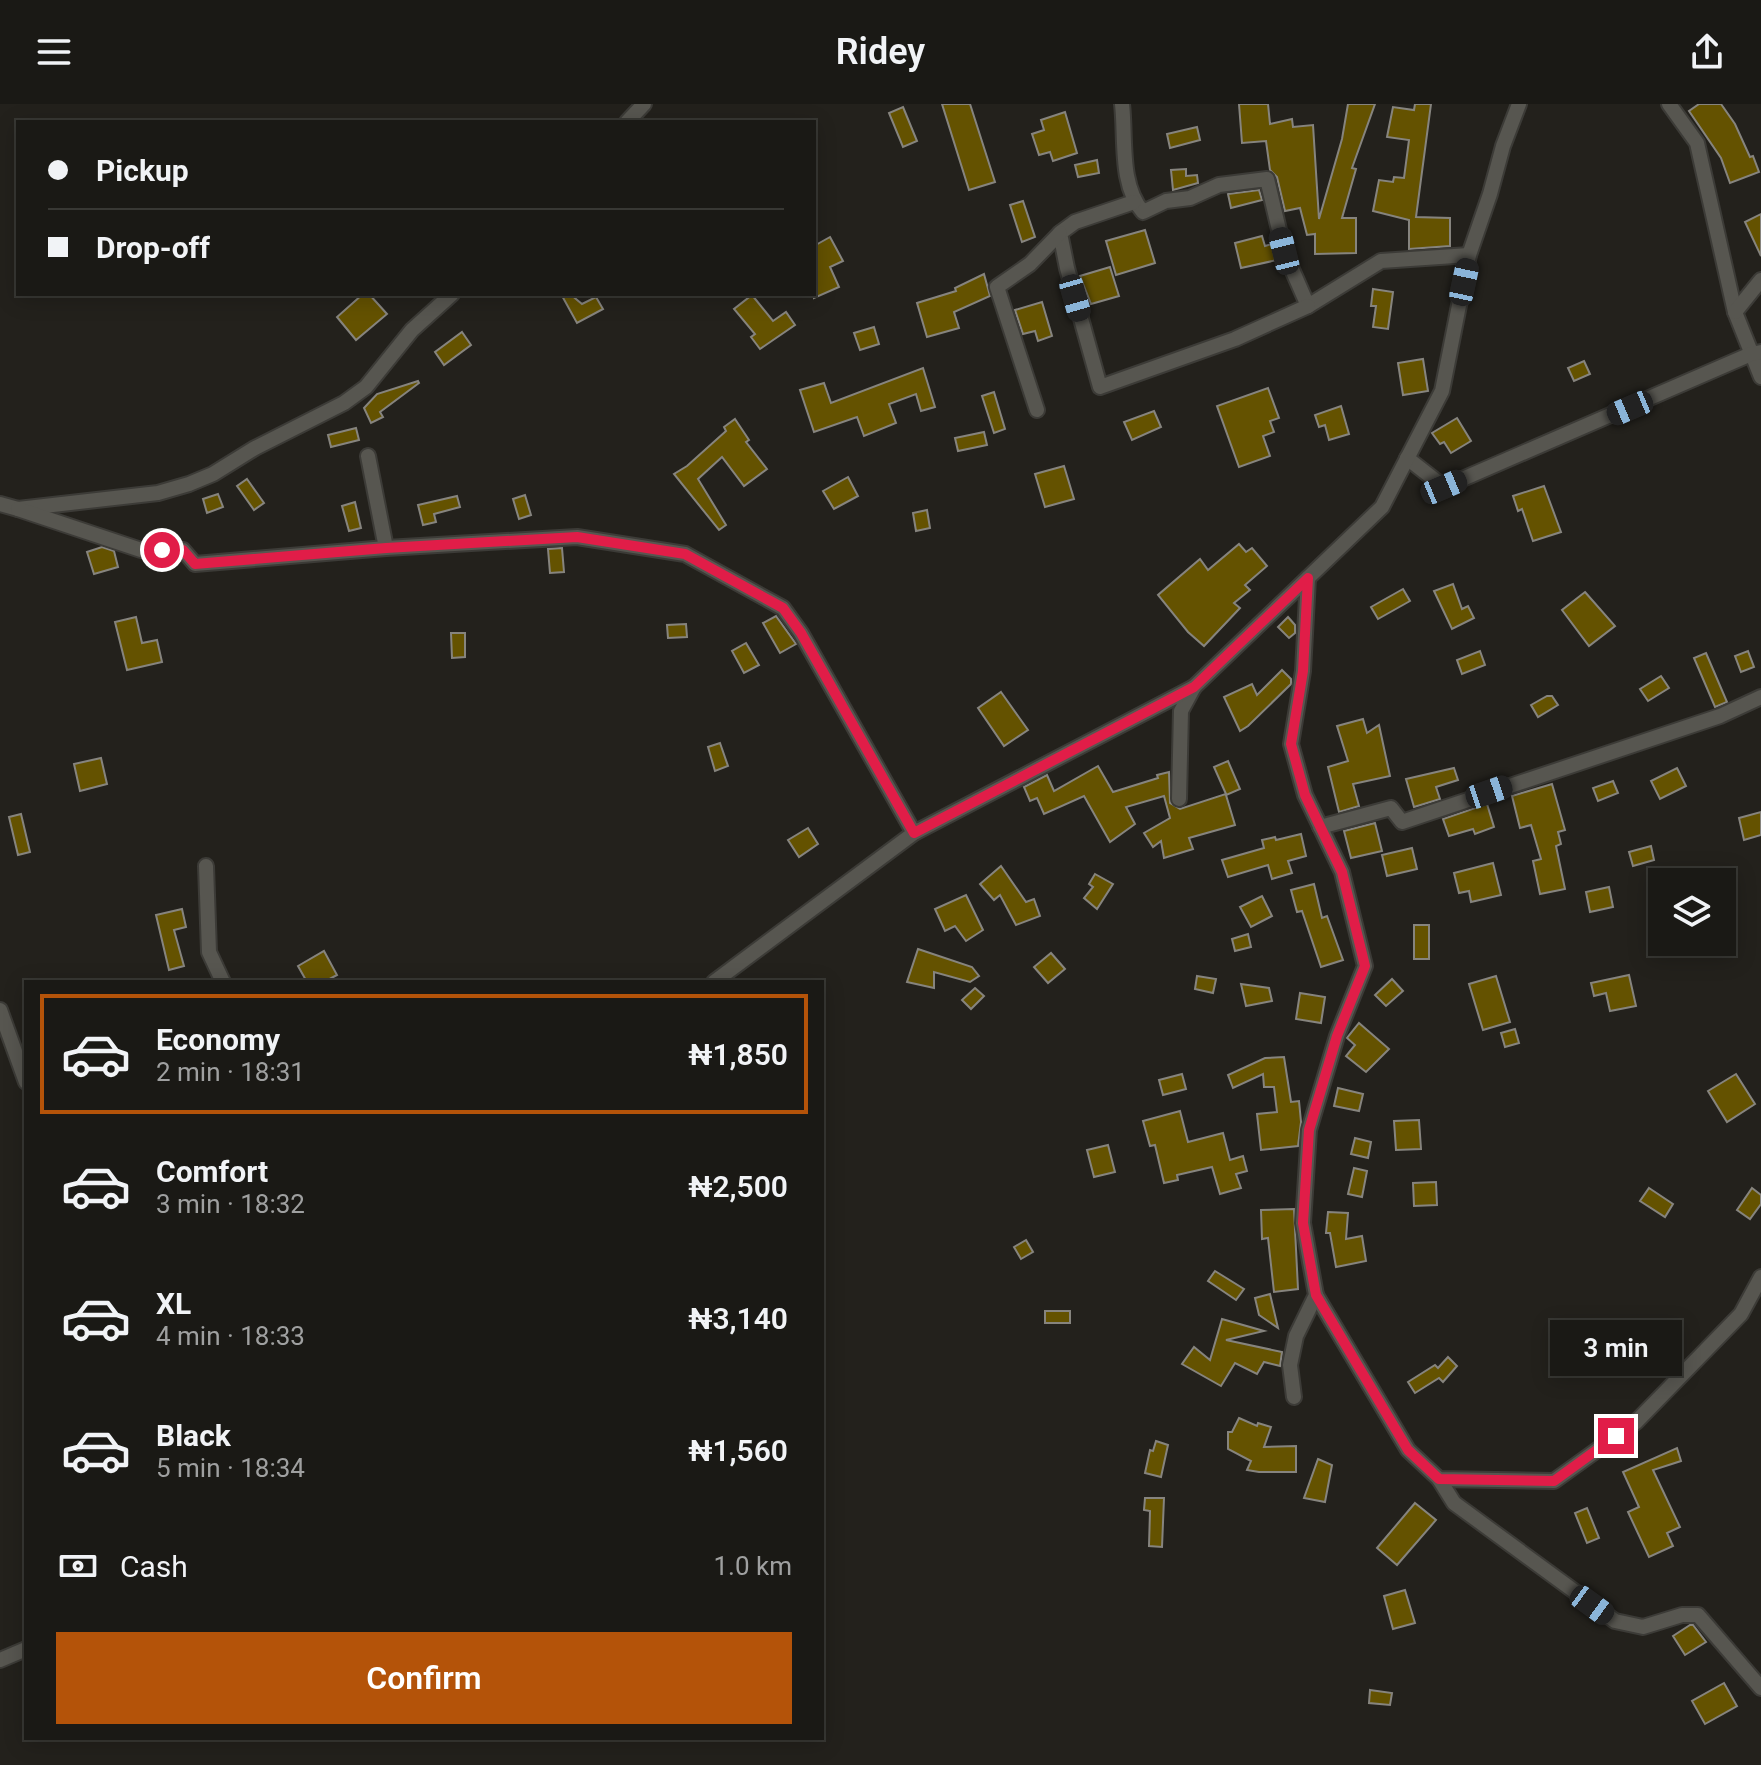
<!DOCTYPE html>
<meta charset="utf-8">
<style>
body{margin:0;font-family:Roboto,sans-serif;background:#23221e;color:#f1f3f6;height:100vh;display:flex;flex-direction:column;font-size:30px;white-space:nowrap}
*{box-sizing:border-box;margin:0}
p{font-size:26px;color:#9fa0a0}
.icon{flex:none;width:44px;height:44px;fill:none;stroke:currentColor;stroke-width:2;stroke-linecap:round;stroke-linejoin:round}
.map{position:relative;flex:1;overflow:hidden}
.panel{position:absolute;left:24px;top:876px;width:800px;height:760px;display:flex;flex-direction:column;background:#1a1915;border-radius:0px;box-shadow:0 4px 20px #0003,0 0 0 2px #383834}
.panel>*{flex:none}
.banner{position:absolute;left:16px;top:16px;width:800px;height:176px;border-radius:0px;box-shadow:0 4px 20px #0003,0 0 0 2px #383834;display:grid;align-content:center;height:176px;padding:0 32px;background:#1a1915}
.controls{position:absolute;left:1648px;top:764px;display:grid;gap:16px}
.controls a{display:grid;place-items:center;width:88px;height:88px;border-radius:0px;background:#1a1915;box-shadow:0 4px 20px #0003,0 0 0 2px #383834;font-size:40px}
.end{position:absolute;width:36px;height:36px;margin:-18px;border:10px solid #e11d48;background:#fff;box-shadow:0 0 0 4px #fff}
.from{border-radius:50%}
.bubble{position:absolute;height:56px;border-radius:0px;background:#1a1915;box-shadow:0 4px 20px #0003,0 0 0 2px #383834;font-size:26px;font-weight:600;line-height:56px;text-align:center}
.car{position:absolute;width:24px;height:48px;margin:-24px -12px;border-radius:10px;box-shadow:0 0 6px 2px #0007;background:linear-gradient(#222 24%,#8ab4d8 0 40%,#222 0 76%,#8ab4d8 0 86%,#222 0)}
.banner b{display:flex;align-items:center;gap:28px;height:76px;font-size:30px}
.banner b+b{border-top:2px solid #383834}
.banner i{width:20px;height:20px;background:#f1f3f6}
ul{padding:14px 0 0;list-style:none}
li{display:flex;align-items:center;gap:24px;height:120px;margin:0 16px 12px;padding:0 16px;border:4px solid transparent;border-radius:0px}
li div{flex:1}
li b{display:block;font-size:30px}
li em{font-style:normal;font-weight:600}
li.active{border-color:#b45309}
li>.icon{width:72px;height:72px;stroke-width:1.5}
.pay{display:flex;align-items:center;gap:20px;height:88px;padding:0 32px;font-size:30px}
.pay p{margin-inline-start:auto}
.primary-button{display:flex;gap:16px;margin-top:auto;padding:16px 32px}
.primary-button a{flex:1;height:92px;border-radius:0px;background:#b45309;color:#fff;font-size:32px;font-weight:600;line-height:92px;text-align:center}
header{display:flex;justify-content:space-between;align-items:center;height:104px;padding:0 32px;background:#1a1915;font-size:36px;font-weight:600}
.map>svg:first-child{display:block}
.building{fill:#645200;stroke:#86847e;stroke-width:2}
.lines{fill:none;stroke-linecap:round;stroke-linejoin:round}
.minor-casing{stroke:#3c3b37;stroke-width:18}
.minor{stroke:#575650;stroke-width:14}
.route{stroke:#e11d48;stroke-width:10}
</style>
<header><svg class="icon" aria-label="menu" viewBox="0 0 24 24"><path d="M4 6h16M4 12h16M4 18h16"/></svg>Ridey<svg class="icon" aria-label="share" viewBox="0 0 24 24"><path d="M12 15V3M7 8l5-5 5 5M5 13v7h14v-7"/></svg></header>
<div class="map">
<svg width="1761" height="1661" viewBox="0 0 1761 1661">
<rect width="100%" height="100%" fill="#23211c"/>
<g class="building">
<polygon points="942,0 970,0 995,78 969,86"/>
<polygon points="1239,0 1268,0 1270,20 1292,15 1293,23 1313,21 1319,115 1342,35 1348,0 1375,0 1352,64 1356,65 1342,114 1356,114 1356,149 1315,150 1315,130 1307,131 1300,104 1285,107 1277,73 1270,66 1266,37 1242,39"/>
<polygon points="1415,0 1431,0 1416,113 1450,114 1450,142 1409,145 1409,116 1373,107 1379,76 1393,78 1394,73 1404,74 1409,36 1387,33 1393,3 1414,6"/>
<polygon points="1699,0 1721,0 1735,20 1750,53 1753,52 1759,68 1730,79 1721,54 1689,7"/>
<polygon points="903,3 917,37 903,43 889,9"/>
<polygon points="1065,8 1077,49 1053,57 1050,48 1039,51 1032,30 1044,26 1041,16"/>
<polygon points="1197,23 1200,36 1170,44 1167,30"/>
<polygon points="1097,56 1099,69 1078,73 1075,61"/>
<polygon points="1186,65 1186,72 1197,71 1198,79 1173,86 1171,66"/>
<polygon points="1259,86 1262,96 1231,104 1228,90"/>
<polygon points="1023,97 1035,133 1022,138 1010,101"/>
<polygon points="1761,110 1761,152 1745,118"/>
<polygon points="1145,126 1155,159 1116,171 1106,137"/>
<polygon points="1262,132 1265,142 1272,140 1277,156 1241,164 1235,139"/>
<polygon points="830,133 843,157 830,163 839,183 814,194 814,142"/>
<polygon points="1110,163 1119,192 1091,200 1080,172"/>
<polygon points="984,170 990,192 954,208 959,224 927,233 917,199 956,187 955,184"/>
<polygon points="1373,185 1393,188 1388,225 1373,223 1376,202 1371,202"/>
<polygon points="363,190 369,190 387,210 356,236 337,213"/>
<polygon points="561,190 570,190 582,200 596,193 603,205 577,219"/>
<polygon points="752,191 773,217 786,208 795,221 760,245 751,233 755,230 734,205"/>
<polygon points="1042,198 1052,232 1038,237 1035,227 1023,230 1015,206"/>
<polygon points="874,223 879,240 860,246 854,229"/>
<polygon points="462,228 471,241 444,261 435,248"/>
<polygon points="1423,255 1428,287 1403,291 1398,259"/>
<polygon points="1584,257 1590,270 1574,277 1568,264"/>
<polygon points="923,264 935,303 921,307 916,290 889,300 896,319 864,332 857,313 814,328 800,286 824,279 831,299"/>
<polygon points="418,277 419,279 380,308 383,313 371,319 364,304 377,290"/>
<polygon points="1268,284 1279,314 1270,317 1274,328 1263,332 1270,352 1239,363 1217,302"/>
<polygon points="994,288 1005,325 994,329 982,292"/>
<polygon points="1341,302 1349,330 1329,336 1325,321 1319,323 1315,311"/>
<polygon points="1154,307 1161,323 1132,336 1124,318"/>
<polygon points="1457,314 1471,337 1451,349 1444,338 1440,340 1432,329"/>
<polygon points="735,315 749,336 746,338 767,365 744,382 722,353 698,375 726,421 719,426 674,370 687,362 726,327 724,323"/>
<polygon points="356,324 359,336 331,343 328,331"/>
<polygon points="984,328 987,341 958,347 955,334"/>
<polygon points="1064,362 1074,395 1045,403 1035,370"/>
<polygon points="848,373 858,392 834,405 823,387"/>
<polygon points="247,375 264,399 254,406 237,382"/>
<polygon points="1544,382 1561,428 1533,437 1522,405 1518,407 1513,392"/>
<polygon points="218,390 223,403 207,409 203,395"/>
<polygon points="525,391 531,411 519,415 513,395"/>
<polygon points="457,392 460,403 434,410 436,418 423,421 418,401"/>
<polygon points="355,398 361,424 349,427 342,402"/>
<polygon points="927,406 930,424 916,427 913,409"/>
<polygon points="1239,440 1246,448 1252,444 1267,462 1245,481 1250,486 1234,499 1240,504 1204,542 1188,528 1158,491 1200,455 1208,466"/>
<polygon points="102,443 114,447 118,463 94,470 87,448"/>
<polygon points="562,444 564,468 550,469 548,445"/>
<polygon points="1453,480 1462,505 1468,502 1474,514 1452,525 1434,487"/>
<polygon points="1403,485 1410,497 1378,515 1371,503"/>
<polygon points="1585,488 1615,522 1589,542 1562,506"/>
<polygon points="776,512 796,540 780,549 763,519"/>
<polygon points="136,513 142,539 157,536 162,558 127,566 115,518"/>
<polygon points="1288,513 1295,521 1295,529 1289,534 1278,523"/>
<polygon points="686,520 687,533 668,534 667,521"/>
<polygon points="451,529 465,529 465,553 452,554"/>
<polygon points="746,539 759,561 744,569 732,547"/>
<polygon points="1480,547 1485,561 1462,570 1457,556"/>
<polygon points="1748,547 1754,563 1741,568 1735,552"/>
<polygon points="1706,549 1727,598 1715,603 1694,554"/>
<polygon points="1282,566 1291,575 1291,580 1248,622 1240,627 1224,593 1252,580 1257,591"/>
<polygon points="1661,572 1669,584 1648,597 1640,585"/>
<polygon points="1001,588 1028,626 1004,642 978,604"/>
<polygon points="1547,592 1552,592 1558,601 1538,613 1531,601"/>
<polygon points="1363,615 1367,629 1379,621 1390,672 1353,680 1359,702 1339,708 1328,663 1348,657 1337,622"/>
<polygon points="720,639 728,662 715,667 708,643"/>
<polygon points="101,654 107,680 80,687 74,660"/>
<polygon points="1228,657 1240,685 1226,691 1235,721 1189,734 1193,745 1164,754 1161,737 1153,743 1144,729 1170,714 1164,692 1126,703 1135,720 1110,738 1084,692 1044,710 1037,694 1030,697 1024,683 1047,671 1054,687 1098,662 1113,688 1158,674 1157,671 1169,668 1170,699 1180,705 1226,690 1214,663"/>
<polygon points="1454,664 1458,676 1436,683 1440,695 1414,703 1406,675"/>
<polygon points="1677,664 1686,682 1660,695 1651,677"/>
<polygon points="1613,677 1618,689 1598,697 1593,684"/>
<polygon points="1552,680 1565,726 1558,728 1561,740 1556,742 1565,785 1540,790 1533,757 1541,755 1531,721 1520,724 1512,692"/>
<polygon points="1487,700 1494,723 1475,730 1473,725 1449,732 1443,715"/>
<polygon points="1761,708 1761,731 1744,736 1739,714"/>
<polygon points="21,710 30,748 18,751 9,713"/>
<polygon points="1375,719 1382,747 1351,754 1344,727"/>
<polygon points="808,724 818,740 799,753 788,736"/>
<polygon points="1301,730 1306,752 1288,757 1292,769 1272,775 1268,761 1228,773 1222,756 1264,744 1262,736 1275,733 1276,736"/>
<polygon points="1651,742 1654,756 1633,762 1629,748"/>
<polygon points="1412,744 1417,765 1387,772 1382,751"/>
<polygon points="1493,759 1501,791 1471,798 1469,787 1459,789 1454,769"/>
<polygon points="1001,762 1026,798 1034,795 1040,812 1016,821 1000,791 994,796 980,780"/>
<polygon points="1095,770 1113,780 1097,805 1084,794 1093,783 1089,780"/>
<polygon points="1314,780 1322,814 1327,812 1343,856 1321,863 1302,807 1297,808 1291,786"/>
<polygon points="1609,783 1613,803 1590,808 1586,788"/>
<polygon points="966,791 983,826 966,837 955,822 945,827 935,805"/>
<polygon points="1262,792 1272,812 1251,823 1240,803"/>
<polygon points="182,805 186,823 174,826 184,862 169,866 156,811"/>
<rect x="1414" y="821" width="15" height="34"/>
<polygon points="1248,830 1251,843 1235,847 1232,835"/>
<polygon points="918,845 972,863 979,872 970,878 934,868 934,884 907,878"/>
<polygon points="324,847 337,871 324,878 307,878 298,862"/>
<polygon points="1051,849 1065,865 1048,879 1034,863"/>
<polygon points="1629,871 1636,902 1610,907 1606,889 1594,892 1591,879"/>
<polygon points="1197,872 1216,875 1213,889 1195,885"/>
<polygon points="1496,872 1510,918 1483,926 1469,880"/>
<polygon points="1392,875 1403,887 1386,902 1375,891"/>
<polygon points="1241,880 1269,884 1272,897 1246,902"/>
<polygon points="975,884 984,892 971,905 962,896"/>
<polygon points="1300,889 1325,893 1321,919 1296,915"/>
<polygon points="1359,919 1389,945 1366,968 1346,952 1355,941 1347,934"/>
<polygon points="1515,925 1519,939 1505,943 1501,929"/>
<polygon points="1284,953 1291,998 1299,997 1301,1018 1298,1042 1261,1046 1257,1010 1277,1008 1274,983 1264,983 1263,970 1233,984 1228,971 1265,954"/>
<polygon points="1182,970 1186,985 1163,991 1159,976"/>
<polygon points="1736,970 1755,1000 1727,1018 1708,987"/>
<polygon points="1338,984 1363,990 1359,1007 1334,1002"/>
<polygon points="1180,1007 1188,1038 1223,1029 1230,1056 1243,1052 1247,1067 1236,1070 1241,1084 1220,1090 1212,1063 1177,1071 1178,1076 1164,1079 1155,1041 1150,1042 1143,1017"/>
<polygon points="1419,1016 1421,1045 1396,1046 1394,1017"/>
<polygon points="1355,1034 1371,1038 1368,1054 1351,1050"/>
<polygon points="1108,1041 1115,1068 1094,1073 1087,1046"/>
<polygon points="1354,1064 1367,1067 1362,1093 1348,1090"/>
<polygon points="1436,1078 1437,1101 1414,1102 1413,1079"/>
<polygon points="1649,1084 1673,1100 1665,1113 1640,1097"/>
<polygon points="1752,1084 1761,1091 1761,1100 1750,1115 1737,1106"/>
<polygon points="1294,1105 1298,1185 1274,1188 1268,1134 1262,1135 1261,1106"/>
<polygon points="1328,1108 1348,1109 1346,1135 1362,1132 1366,1157 1336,1163 1330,1129 1326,1129"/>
<polygon points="1026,1136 1033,1148 1021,1155 1014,1143"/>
<polygon points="1215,1167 1244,1185 1236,1196 1208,1177"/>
<polygon points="1270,1190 1278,1224 1259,1211 1255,1194"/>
<rect x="1045" y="1207" width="25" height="12"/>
<polygon points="1222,1215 1264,1227 1226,1236 1282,1248 1280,1262 1264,1258 1257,1270 1235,1259 1221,1282 1182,1260 1194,1243 1210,1256"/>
<polygon points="1448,1253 1457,1262 1443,1278 1439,1274 1415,1289 1408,1278 1435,1261 1438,1264"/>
<polygon points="1239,1314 1257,1322 1258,1319 1271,1323 1264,1343 1296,1342 1296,1368 1259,1368 1247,1366 1251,1357 1228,1345 1228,1328 1232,1328"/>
<polygon points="1156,1337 1168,1341 1161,1373 1145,1369 1150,1346 1153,1347"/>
<polygon points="1677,1344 1681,1357 1653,1366 1680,1423 1667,1429 1673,1442 1649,1453 1628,1408 1639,1403 1623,1368"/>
<polygon points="1318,1355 1332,1361 1325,1398 1304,1394"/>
<polygon points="1145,1394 1164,1394 1162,1443 1149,1442 1150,1407 1144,1406"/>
<polygon points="1415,1399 1436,1416 1397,1461 1377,1444"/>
<polygon points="1587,1404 1599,1434 1587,1439 1575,1409"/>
<polygon points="1405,1486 1415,1519 1393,1525 1384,1492"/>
<polygon points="1690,1521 1693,1521 1706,1538 1685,1551 1673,1532"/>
<polygon points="1724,1579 1737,1602 1705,1620 1692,1597"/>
<polygon points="1370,1586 1392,1589 1390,1601 1369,1599"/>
</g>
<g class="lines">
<g class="minor-casing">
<g id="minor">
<path d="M1122,0C1126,34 1119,81 1143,108L1166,97L1190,94L1219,81L1267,75L1284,147L1308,202L1381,157L1469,151"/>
<polyline points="1669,0 1697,39 1735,208 1761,273"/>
<polyline points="627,18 644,0"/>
<polyline points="1134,98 1075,118 1060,129 1067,164 1100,283 1235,235 1308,202"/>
<polyline points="1735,208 1761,176"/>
<polyline points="1037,306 997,183 1030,160 1060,129"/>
<polyline points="368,352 386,444"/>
<polyline points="1407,354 1444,383 1751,250 1761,248"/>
<polyline points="0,400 18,405 158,389 189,380 213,370 255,344 344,299 366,283 412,226 452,190"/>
<polyline points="18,405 141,446 183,446 195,460 386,444 577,433 685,450 783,504 801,529 914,729"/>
<polyline points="1179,695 1181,607 1194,583"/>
<polyline points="1320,723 1391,704 1402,718 1720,612 1761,593"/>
<polyline points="206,762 209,848 223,878"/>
<polyline points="714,878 914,729 1194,583 1382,403 1442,287 1469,151 1490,90 1503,42 1519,0"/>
<polyline points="0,906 26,978"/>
<polyline points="1316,1191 1408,1346 1439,1375 1554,1377 1636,1318 1741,1210 1761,1173"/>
<polyline points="1294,1293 1290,1261 1296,1232 1316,1191 1303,1119 1309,1026 1337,932 1365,862 1342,768 1305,691 1291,640 1303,567 1308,474"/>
<polyline points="1439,1375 1454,1399 1615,1517 1643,1523 1682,1511 1698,1511 1761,1584"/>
<polyline points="0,1556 26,1545"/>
</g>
</g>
<use href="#minor" class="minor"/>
</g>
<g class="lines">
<polyline class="route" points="162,446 183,446 195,460 386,444 577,433 685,450 783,504 801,529 914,729 1194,583 1308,474 1303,567 1291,640 1305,691 1342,768 1365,862 1337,932 1309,1026 1303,1119 1316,1191 1408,1346 1439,1375 1554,1377 1616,1332"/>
</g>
</svg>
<div class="controls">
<a><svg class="icon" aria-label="layers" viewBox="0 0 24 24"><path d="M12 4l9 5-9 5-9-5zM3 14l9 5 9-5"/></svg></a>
</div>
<i class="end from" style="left:162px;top:446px"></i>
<i class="end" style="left:1616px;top:1332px"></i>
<div class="bubble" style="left:1550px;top:1216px;width:132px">3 min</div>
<i class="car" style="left:1284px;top:147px;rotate:346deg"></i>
<i class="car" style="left:1464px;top:178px;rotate:12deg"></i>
<i class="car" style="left:1075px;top:194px;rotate:164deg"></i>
<i class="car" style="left:1630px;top:304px;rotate:247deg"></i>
<i class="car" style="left:1444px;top:383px;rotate:67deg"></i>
<i class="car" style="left:1489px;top:688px;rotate:71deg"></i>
<i class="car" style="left:1592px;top:1501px;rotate:126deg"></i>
<div class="banner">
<b><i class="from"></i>Pickup</b>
<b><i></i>Drop-off</b>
</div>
<section class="panel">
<ul>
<li class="active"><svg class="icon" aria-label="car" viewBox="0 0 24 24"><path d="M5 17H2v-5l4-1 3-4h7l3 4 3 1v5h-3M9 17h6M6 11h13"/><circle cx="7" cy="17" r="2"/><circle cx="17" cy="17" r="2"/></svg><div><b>Economy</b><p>2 min · 18:31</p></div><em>₦1,850</em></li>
<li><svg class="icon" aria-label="car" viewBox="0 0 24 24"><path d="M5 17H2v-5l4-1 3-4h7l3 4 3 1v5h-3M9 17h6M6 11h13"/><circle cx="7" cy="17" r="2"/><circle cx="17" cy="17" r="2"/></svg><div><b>Comfort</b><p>3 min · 18:32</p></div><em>₦2,500</em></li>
<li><svg class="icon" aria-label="car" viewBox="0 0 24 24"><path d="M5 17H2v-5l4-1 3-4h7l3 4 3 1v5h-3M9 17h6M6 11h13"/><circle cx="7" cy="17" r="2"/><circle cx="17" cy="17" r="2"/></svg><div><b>XL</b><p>4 min · 18:33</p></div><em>₦3,140</em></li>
<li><svg class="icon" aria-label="car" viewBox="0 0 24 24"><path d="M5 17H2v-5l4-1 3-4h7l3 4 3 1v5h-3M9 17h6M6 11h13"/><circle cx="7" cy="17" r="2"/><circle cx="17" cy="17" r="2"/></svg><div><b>Black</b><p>5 min · 18:34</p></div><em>₦1,560</em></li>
</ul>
<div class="pay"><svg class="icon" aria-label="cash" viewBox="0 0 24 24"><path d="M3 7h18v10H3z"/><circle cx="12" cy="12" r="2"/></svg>Cash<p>1.0 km</p></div>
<div class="primary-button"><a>Confirm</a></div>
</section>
</div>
